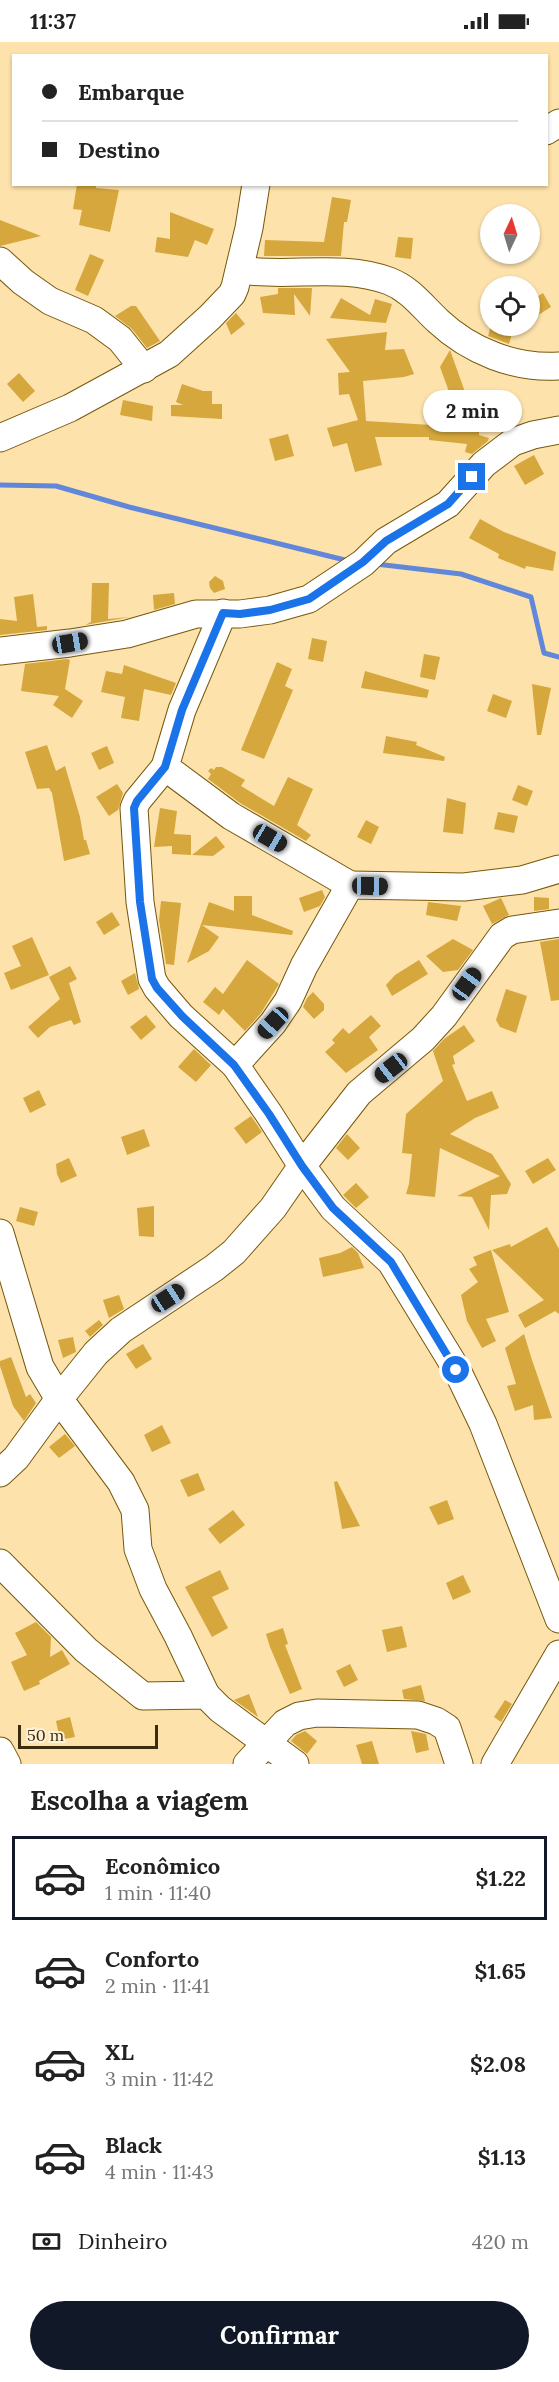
<!DOCTYPE html>
<html lang="pt">
<meta charset="utf-8">
<style>
body{margin:0;font-family:Lora,serif;background:#f6f6f6;color:#222;height:100vh;display:flex;flex-direction:column;font-size:22px;white-space:nowrap}
*{box-sizing:border-box;margin:0}
p{font-size:20px;color:#767676}
.icon{flex:none;width:33px;height:33px;fill:none;stroke:currentColor;stroke-width:2;stroke-linecap:round;stroke-linejoin:round}
.map{position:relative;height:1722px;overflow:hidden}
.sheet{display:flex;flex-direction:column;background:#fff;flex:1}
.sheet>*{flex:none}
.top-card{position:absolute;left:12px;top:12px;width:536px;height:132px;border-radius:0px;box-shadow:0 2px 4px #0004;display:grid;align-content:center;height:132px;padding:0 30px;background:#fff}
.needle{width:39px;rotate:4deg}
.buttons{position:absolute;left:480px;top:162px;display:grid;gap:12px}
.buttons a{display:grid;place-items:center;width:60px;height:60px;border-radius:50%;background:#fff;box-shadow:0 2px 4px #0004;font-size:30px}
.scale{position:absolute;left:18px;bottom:15px;width:140px;box-sizing:border-box;padding-left:6px;border:3px solid #392c0f;border-top:0;font-size:16px;line-height:21px;white-space:nowrap;color:#392c0f;-webkit-text-stroke:4px #fef1d6;paint-order:stroke}
.end{position:absolute;width:27px;height:27px;margin:-14px;border:8px solid #1a73e8;background:#fff;box-shadow:0 0 0 3px #fff}
.from{border-radius:50%}
.bubble{position:absolute;height:42px;border-radius:21px;background:#fff;box-shadow:0 2px 4px #0004;font-size:20px;font-weight:700;line-height:42px;text-align:center}
.car{position:absolute;width:18px;height:36px;margin:-18px -9px;border-radius:8px;box-shadow:0 0 4px 2px #0007;background:linear-gradient(#222 24%,#8ab4d8 0 40%,#222 0 76%,#8ab4d8 0 86%,#222 0)}
.top-card b{display:flex;align-items:center;gap:21px;height:57px;font-size:22px}
.top-card b+b{border-top:2px solid #e0e0e0}
.top-card i{width:15px;height:15px;background:#222}
ul{padding:0;list-style:none}
li{display:flex;align-items:center;gap:18px;height:84px;margin:0 12px 9px;padding:0 18px;border:3px solid transparent;border-radius:0px}
li div{flex:1}
li b{display:block;font-size:22px}
li em{font-style:normal;font-weight:700}
li.selected{border-color:#111827}
li>.icon{width:54px;height:54px;stroke-width:1.5}
h2{padding:0 30px;font-size:27px;line-height:72px}
.pay{display:flex;align-items:center;gap:15px;height:66px;padding:0 30px;font-size:22px}
.pay p{margin-inline-start:auto}
.button{display:flex;gap:12px;margin-top:auto;padding:12px 30px}
.button a{flex:1;height:69px;border-radius:36px;background:#111827;color:#fff;font-size:24px;font-weight:700;line-height:69px;text-align:center}
.status{display:flex;justify-content:space-between;align-items:center;height:42px;padding:0 30px;background:#fff;direction:ltr}
.status svg{height:16px;fill:currentColor}
.map>svg:first-child{display:block}
.lines{fill:none;stroke-linecap:round;stroke-linejoin:round}
.stream{stroke:#6187da;stroke-width:5}
.building{fill:#d5a73c}
.minor-casing{stroke:#76580b;stroke-width:29}
.minor{stroke:#fff;stroke-width:27}
.route{stroke:#1a73e8;stroke-width:8}
</style>
<div class="status"><b>11:37</b><svg viewBox="0 0 49 12"><path d="M0 12V9h3v3zM5 12V6h3v6zM10 12V3h3v9zM15 12V0h3v12zM26 1h20v11H26zM47 4h2v5h-2z"/></svg></div>
<div class="map">
<svg width="559" height="1722" viewBox="0 0 559 1722">
<rect width="100%" height="100%" fill="#fde2ac"/>
<g class="lines">
<g class="stream">
<polyline points="0,443 56,444 129,465 349,519"/>
<polyline points="376,522 461,532 531,555 544,611 559,615"/>
</g>
</g>
<g class="building">
<polygon points="77,142 96,142 96,146 119,148 110,190 79,183 82,168 73,167"/>
<polygon points="332,155 351,158 347,180 344,180 341,214 264,214 265,198 324,200"/>
<polygon points="170,170 214,187 207,203 195,198 188,215 155,210 157,195 170,197"/>
<polygon points="0,178 41,194 0,204"/>
<polygon points="398,195 413,196 411,217 395,215"/>
<polygon points="90,212 104,218 88,254 75,248"/>
<polygon points="278,246 312,246 310,274 294,252 295,273 263,271 260,255 278,252"/>
<polygon points="543,251 551,265 530,278 530,259"/>
<polygon points="341,256 370,273 375,257 392,262 386,281 330,276"/>
<polygon points="131,264 136,264 160,299 147,306 132,287 115,274"/>
<polygon points="236,271 245,282 231,293 226,281"/>
<polygon points="491,284 513,288 509,302 488,294"/>
<polygon points="387,290 385,308 404,307 414,332 404,335 363,339 366,379 464,385 465,372 480,373 479,393 489,396 488,399 472,412 465,410 467,402 429,398 429,395 375,395 382,423 355,430 347,401 333,405 327,386 358,378 349,352 339,353 338,331 350,330 326,297"/>
<polygon points="450,308 465,350 451,355 440,325"/>
<polygon points="19,331 35,349 23,360 7,342"/>
<polygon points="182,342 203,349 212,349 212,362 222,362 222,377 171,374 171,363 183,363 176,360"/>
<polygon points="123,358 153,364 152,379 120,373"/>
<polygon points="288,392 294,414 275,419 269,397"/>
<polygon points="534,413 544,432 525,443 514,424"/>
<polygon points="480,477 504,490 556,510 553,529 526,524 525,527 498,516 499,512 469,496"/>
<polygon points="215,534 223,539 225,547 214,551 210,546 209,540"/>
<polygon points="92,541 109,541 108,577 130,575 85,583 91,580"/>
<polygon points="174,551 175,562 154,568 153,553"/>
<polygon points="33,552 37,585 47,584 47,588 0,593 0,577 17,579 14,555"/>
<polygon points="312,596 327,599 323,620 308,617"/>
<polygon points="424,612 440,615 435,638 420,635"/>
<polygon points="67,617 70,618 65,647 83,659 72,676 53,663 59,654 21,649 25,622"/>
<polygon points="277,620 292,627 285,644 293,648 264,717 241,708"/>
<polygon points="124,623 176,641 171,653 144,647 139,679 121,676 125,655 101,650 106,629 122,632"/>
<polygon points="365,629 429,648 427,656 361,646"/>
<polygon points="532,642 551,646 541,693 537,693"/>
<polygon points="493,652 512,659 506,676 487,669"/>
<polygon points="386,694 417,700 416,703 445,715 444,719 383,711"/>
<polygon points="47,703 56,729 65,724 80,775 84,798 86,798 90,812 64,819 52,751 49,746 37,747 25,710"/>
<polygon points="107,704 114,721 99,728 91,711"/>
<polygon points="216,725 222,725 245,738 241,744 274,764 288,735 313,747 297,783 311,793 306,799 240,761 208,737 211,732 208,729 211,726 214,728"/>
<polygon points="117,742 123,751 118,768 109,774 96,755"/>
<polygon points="518,743 533,749 527,764 512,758"/>
<polygon points="447,756 466,761 463,792 443,790"/>
<polygon points="160,766 177,769 174,792 191,793 191,813 172,812 172,804 154,805"/>
<polygon points="498,770 518,774 514,791 494,787"/>
<polygon points="366,778 379,785 371,802 357,795"/>
<polygon points="216,794 225,805 213,814 192,813"/>
<polygon points="322,848 325,855 320,864 304,870 299,856"/>
<polygon points="234,854 252,854 252,873 293,889 292,893 202,883 219,895 209,909 187,921 209,860 234,869"/>
<polygon points="534,855 549,856 549,867 534,869"/>
<polygon points="501,856 509,873 492,882 483,864"/>
<polygon points="161,859 181,861 174,923 166,922 159,878"/>
<polygon points="428,860 461,864 457,879 426,873"/>
<polygon points="112,870 120,883 104,893 96,880"/>
<polygon points="32,895 49,933 11,948 4,931 21,924 12,904"/>
<polygon points="453,897 473,908 458,928 443,930 426,914"/>
<polygon points="559,897 559,958 551,959 540,900"/>
<polygon points="247,918 279,942 261,971 245,989 223,967 219,973 203,960 215,945 223,952"/>
<polygon points="419,918 428,932 392,954 386,943 395,933"/>
<polygon points="70,924 77,937 69,941 81,980 74,983 71,978 50,985 38,996 28,985 60,957 49,935"/>
<polygon points="135,931 139,947 128,953 121,939"/>
<polygon points="506,947 527,954 516,991 500,985 496,978"/>
<polygon points="313,950 324,962 324,968 314,977 303,965 307,956"/>
<polygon points="146,973 156,985 141,998 130,985"/>
<polygon points="371,973 381,984 369,995 378,1008 346,1031 325,1010 335,1001 332,998 343,986 349,992"/>
<polygon points="464,983 475,999 453,1014 455,1022 452,1023 467,1059 492,1049 499,1066 475,1076 450,1092 492,1112 511,1142 507,1152 491,1153 489,1188 472,1155 457,1154 500,1134 440,1106 435,1155 406,1152 409,1142 412,1112 402,1111 406,1072 443,1039 433,1009 444,997"/>
<polygon points="194,1007 211,1023 196,1040 178,1025"/>
<polygon points="39,1048 46,1063 30,1071 23,1056"/>
<polygon points="251,1074 262,1090 246,1102 234,1086"/>
<polygon points="144,1087 150,1104 127,1113 121,1095"/>
<polygon points="347,1092 360,1106 348,1118 336,1106"/>
<polygon points="69,1116 77,1134 61,1141 57,1132 56,1122"/>
<polygon points="548,1116 556,1128 533,1142 525,1129"/>
<polygon points="356,1141 369,1155 356,1166 343,1153"/>
<polygon points="154,1164 154,1195 139,1194 137,1166"/>
<polygon points="20,1165 38,1170 34,1184 16,1179"/>
<polygon points="547,1185 559,1207 559,1272 555,1269 525,1286 518,1273 544,1258 492,1208 510,1202 511,1205"/>
<polygon points="352,1205 358,1211 364,1226 323,1235 319,1216 340,1211"/>
<polygon points="491,1208 509,1270 486,1277 496,1299 482,1306 467,1279 461,1253 478,1240 469,1227 477,1223 473,1215"/>
<polygon points="119,1253 124,1267 109,1276 103,1258"/>
<polygon points="99,1278 103,1283 90,1295 85,1289"/>
<polygon points="524,1292 532,1318 552,1376 534,1378 533,1363 515,1369 507,1344 516,1342 505,1306"/>
<polygon points="73,1295 76,1310 63,1316 58,1298"/>
<polygon points="143,1302 152,1317 136,1327 126,1312"/>
<polygon points="11,1315 26,1355 30,1352 36,1361 24,1379 13,1364 0,1324 0,1319"/>
<polygon points="162,1383 171,1401 152,1410 144,1393"/>
<polygon points="65,1392 75,1404 59,1416 49,1405"/>
<polygon points="198,1431 205,1448 188,1455 180,1438"/>
<polygon points="337,1439 360,1484 342,1487 334,1440"/>
<polygon points="447,1458 454,1477 438,1483 429,1465"/>
<polygon points="233,1468 245,1483 220,1502 208,1487"/>
<polygon points="220,1528 229,1547 212,1555 228,1586 212,1595 185,1545"/>
<polygon points="463,1533 471,1550 453,1558 446,1541"/>
<polygon points="36,1580 51,1595 50,1615 62,1608 70,1622 39,1639 40,1642 24,1649 11,1620 27,1613 15,1591"/>
<polygon points="402,1584 407,1605 387,1610 382,1588"/>
<polygon points="283,1586 288,1602 285,1603 302,1647 290,1652 270,1605 266,1592"/>
<polygon points="350,1622 358,1638 344,1645 336,1629"/>
<polygon points="421,1643 425,1659 404,1657 402,1648"/>
<polygon points="249,1652 258,1675 234,1658"/>
<polygon points="505,1658 512,1662 501,1680 494,1675"/>
<polygon points="70,1675 75,1695 60,1698 56,1679"/>
<polygon points="305,1689 317,1699 307,1712 291,1699 296,1693"/>
<polygon points="411,1689 426,1692 429,1708 416,1711"/>
<polygon points="372,1699 379,1722 362,1722 356,1703"/>
</g>
<g class="lines">
<g class="minor-casing">
<g id="minor">
<polyline points="546,89 559,81"/>
<polyline points="0,219 23,240 50,259 94,278 120,297 144,327"/>
<path d="M240,228C290,236 340,221 389,239C410,247 422,264 438,279C470,309 515,327 559,324"/>
<polyline points="0,396 70,366 169,312 210,275 232,252 235,245 249,186 256,142"/>
<polyline points="223,571 182,668 165,725 231,774 350,843"/>
<polyline points="0,609 70,601 127,592 196,572 240,572 270,568 309,557 363,521 386,499 448,462 484,422 513,400 533,393 559,388"/>
<polyline points="165,725 137,759 134,766 140,860 152,937 157,946 181,974 235,1023 269,1072 302,1124 333,1166 391,1220 457,1328 483,1382 559,1577"/>
<polyline points="235,1023 273,981 288,959 304,924 350,843 464,845 522,838 559,827"/>
<polyline points="0,1191 40,1325 59,1357 121,1440 135,1468 138,1507 153,1547 178,1594 206,1653"/>
<polyline points="0,1431 16,1416 59,1357 96,1311 121,1288 214,1226 234,1210 273,1166 302,1124 359,1051 423,997 444,974 502,894 512,888 559,881"/>
<polyline points="0,1521 86,1608 143,1654 206,1653 220,1667 295,1722"/>
<polyline points="0,1709 7,1722"/>
<polyline points="247,1722 285,1681 299,1674 317,1671 418,1673 436,1679 447,1686 459,1722"/>
<polyline points="495,1722 559,1612"/>
</g>
</g>
<use href="#minor" class="minor"/>
</g>
<g class="lines">
<polyline class="route" points="456,1328 391,1220 333,1166 302,1124 269,1072 234,1023 182,974 157,946 152,937 140,860 134,766 137,759 165,725 182,668 223,571 240,572 270,568 309,557 363,520 386,499 448,462 472,435"/>
</g>
</svg>
<div class="buttons">
<a><svg class="needle" viewBox="-14 -14 28 28"><path d="M0-13l5 13h-10z" fill="#e53935"/><path d="M0 13l5-13h-10z" fill="#767676"/></svg></a>
<a><svg class="icon" aria-label="locate" viewBox="0 0 24 24"><circle cx="12" cy="12" r="6"/><path d="M12 2v4M12 18v4M2 12h4M18 12h4"/></svg></a>
</div>
<div class="scale">50 m</div>
<i class="end from" style="left:456px;top:1328px"></i>
<i class="end" style="left:472px;top:435px"></i>
<div class="bubble" style="left:423px;top:348px;width:99px">2 min</div>
<i class="car" style="left:70px;top:601px;rotate:80deg"></i>
<i class="car" style="left:270px;top:796px;rotate:120deg"></i>
<i class="car" style="left:370px;top:844px;rotate:91deg"></i>
<i class="car" style="left:467px;top:942px;rotate:36deg"></i>
<i class="car" style="left:273px;top:981px;rotate:223deg"></i>
<i class="car" style="left:391px;top:1026px;rotate:232deg"></i>
<i class="car" style="left:168px;top:1256px;rotate:57deg"></i>
<div class="top-card">
<b><i class="from"></i>Embarque</b>
<b><i></i>Destino</b>
</div>
</div>
<section class="sheet">
<h2>Escolha a viagem</h2>
<ul>
<li class="selected"><svg class="icon" aria-label="car" viewBox="0 0 24 24"><path d="M5 17H2v-5l4-1 3-4h7l3 4 3 1v5h-3M9 17h6M6 11h13"/><circle cx="7" cy="17" r="2"/><circle cx="17" cy="17" r="2"/></svg><div><b>Econômico</b><p>1 min · 11:40</p></div><em>$1.22</em></li>
<li><svg class="icon" aria-label="car" viewBox="0 0 24 24"><path d="M5 17H2v-5l4-1 3-4h7l3 4 3 1v5h-3M9 17h6M6 11h13"/><circle cx="7" cy="17" r="2"/><circle cx="17" cy="17" r="2"/></svg><div><b>Conforto</b><p>2 min · 11:41</p></div><em>$1.65</em></li>
<li><svg class="icon" aria-label="car" viewBox="0 0 24 24"><path d="M5 17H2v-5l4-1 3-4h7l3 4 3 1v5h-3M9 17h6M6 11h13"/><circle cx="7" cy="17" r="2"/><circle cx="17" cy="17" r="2"/></svg><div><b>XL</b><p>3 min · 11:42</p></div><em>$2.08</em></li>
<li><svg class="icon" aria-label="car" viewBox="0 0 24 24"><path d="M5 17H2v-5l4-1 3-4h7l3 4 3 1v5h-3M9 17h6M6 11h13"/><circle cx="7" cy="17" r="2"/><circle cx="17" cy="17" r="2"/></svg><div><b>Black</b><p>4 min · 11:43</p></div><em>$1.13</em></li>
</ul>
<div class="pay"><svg class="icon" aria-label="cash" viewBox="0 0 24 24"><path d="M3 7h18v10H3z"/><circle cx="12" cy="12" r="2"/></svg>Dinheiro<p>420 m</p></div>
<div class="button"><a>Confirmar</a></div>
</section>
